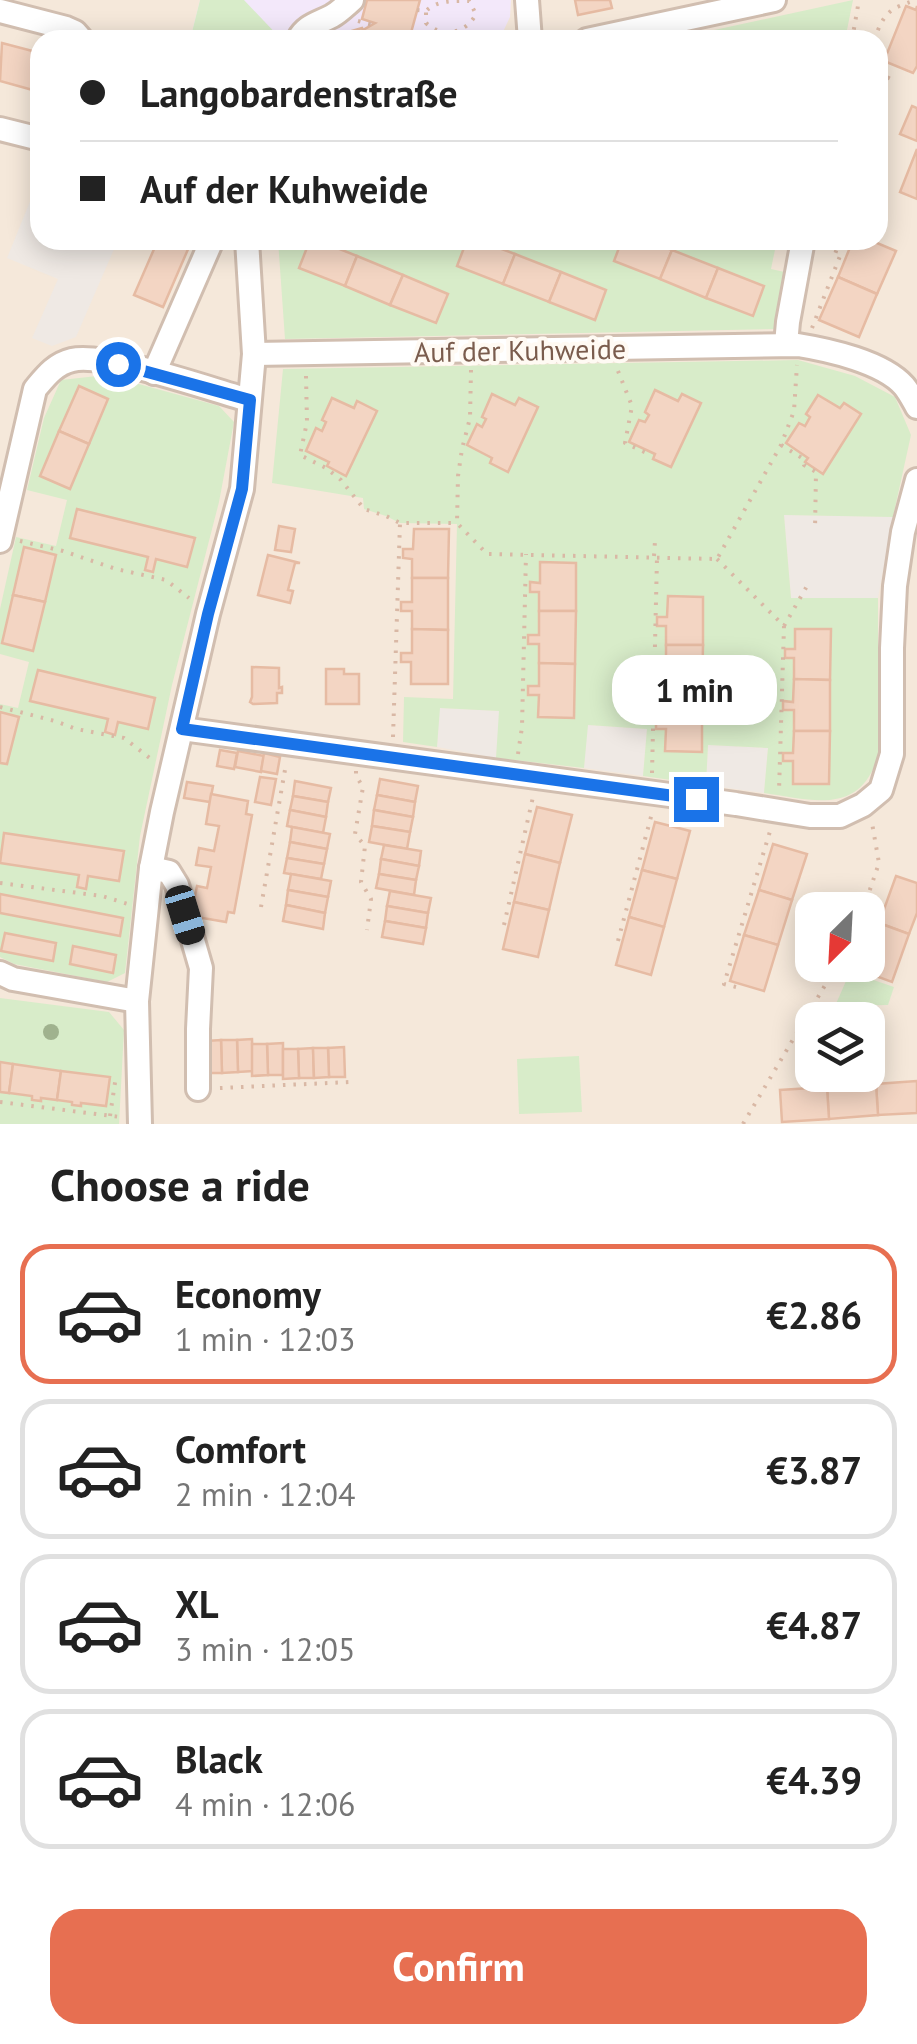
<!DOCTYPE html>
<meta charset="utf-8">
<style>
body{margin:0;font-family:"PT Sans",sans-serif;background:#f6f6f6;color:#222;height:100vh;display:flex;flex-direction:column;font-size:38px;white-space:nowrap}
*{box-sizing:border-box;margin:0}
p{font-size:32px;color:#767676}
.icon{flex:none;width:55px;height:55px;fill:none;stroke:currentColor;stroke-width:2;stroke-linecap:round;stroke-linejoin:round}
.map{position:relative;height:1124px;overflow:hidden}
.side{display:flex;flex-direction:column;background:#fff;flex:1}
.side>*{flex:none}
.hud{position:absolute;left:30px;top:30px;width:858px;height:220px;border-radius:30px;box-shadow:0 5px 25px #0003;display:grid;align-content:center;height:220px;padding:0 50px;background:#fff}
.needle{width:65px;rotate:204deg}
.controls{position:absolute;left:795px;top:892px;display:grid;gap:20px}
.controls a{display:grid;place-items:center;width:90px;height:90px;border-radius:20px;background:#fff;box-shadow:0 5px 25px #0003;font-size:50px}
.end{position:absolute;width:45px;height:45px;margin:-22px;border:12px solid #1a73e8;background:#fff;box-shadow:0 0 0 5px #fff}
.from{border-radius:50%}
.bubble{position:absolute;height:70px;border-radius:30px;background:#fff;box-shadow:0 5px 25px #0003;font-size:32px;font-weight:600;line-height:70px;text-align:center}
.car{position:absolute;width:30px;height:60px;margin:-30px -15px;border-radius:12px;box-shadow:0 0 8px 2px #0007;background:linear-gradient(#222 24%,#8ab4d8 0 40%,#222 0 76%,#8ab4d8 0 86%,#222 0)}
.hud b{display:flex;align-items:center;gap:35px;height:95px;font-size:38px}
.hud b+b{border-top:2px solid #e0e0e0}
.hud i{width:25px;height:25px;background:#222}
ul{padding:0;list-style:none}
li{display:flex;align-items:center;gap:30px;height:140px;margin:0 20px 15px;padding:0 30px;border:5px solid #e0e0e0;border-radius:30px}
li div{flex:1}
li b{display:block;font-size:38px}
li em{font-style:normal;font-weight:600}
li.on{border-color:#e76f51}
li>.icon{width:90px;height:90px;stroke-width:1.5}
h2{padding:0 50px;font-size:45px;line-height:120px}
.cta{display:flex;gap:20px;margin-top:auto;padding:20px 50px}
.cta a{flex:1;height:115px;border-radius:30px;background:#e76f51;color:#fff;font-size:40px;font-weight:600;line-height:115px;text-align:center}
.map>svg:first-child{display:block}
.residential{fill:#f5e8da;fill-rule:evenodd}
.industrial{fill:#efe9e4}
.education{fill:#f3e8fa}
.green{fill:#d8ecc9}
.building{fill:#f3d5c3;stroke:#e6bba3;stroke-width:2.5}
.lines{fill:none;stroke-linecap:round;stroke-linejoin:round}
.minor-casing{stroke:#d1beb0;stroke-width:28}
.path{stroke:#d9b8a5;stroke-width:4;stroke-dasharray:2.5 8;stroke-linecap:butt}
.minor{stroke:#fff;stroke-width:22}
.tree{fill:#a0b28e}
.route{stroke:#1a73e8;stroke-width:12}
.labels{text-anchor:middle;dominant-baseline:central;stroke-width:8;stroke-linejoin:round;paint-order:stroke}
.street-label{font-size:28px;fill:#7a5c4d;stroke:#fffaf3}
</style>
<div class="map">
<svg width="917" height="1124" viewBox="0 0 917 1124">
<rect width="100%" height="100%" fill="#fdf6ec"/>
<path class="residential" d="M0,0H917V1124H0ZM40,40H878V240H40ZM812,910H868V965H812ZM812,1020H868V1075H812Z"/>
<g class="industrial">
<polygon points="40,177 40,240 118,240 76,337 52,346 32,338 58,279 7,258"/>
<polygon points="784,515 893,517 878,598 791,598"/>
<polygon points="439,708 500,711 496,758 437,747"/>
<polygon points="587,725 647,729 643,776 584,768"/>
<polygon points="708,745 768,748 764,793 706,785"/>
</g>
<polygon class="education" points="200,0 511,0 510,17 501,36 495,40 190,40"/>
<g class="green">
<polygon points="200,0 244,0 282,40 190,40"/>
<polygon points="853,0 845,40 668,40"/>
<polygon points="278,240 777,240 771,269 789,273 776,329 285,339"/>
<path d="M798,360L855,376L895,397L911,435L893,517L784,515L791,598H878V756C860,816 812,800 764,793L768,748L708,745L706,785L643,776L647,729L588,725L584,768L496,758L499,711L440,708L437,747L403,742L404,697L453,699L457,524L400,523L386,516L364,509L363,498L272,483L283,369Z"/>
<polygon points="106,375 219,406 234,422 219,502 172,685 140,836 125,973 107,982 14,964 0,957 0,704 18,708 29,662 0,654 0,609 16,537 56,546 67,500 27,490 44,418 61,380"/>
<polygon points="850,972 894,987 888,1005 835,1006"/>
<polygon points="0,998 109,1012 124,1030 119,1124 0,1124"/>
<polygon points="579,1056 582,1112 519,1114 517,1059"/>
</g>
<g class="building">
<polygon points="367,0 420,0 409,40 377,40 378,37 373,40 335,40 334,36 362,28 363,30 375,23 362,19"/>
<polygon points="575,0 610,0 612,8 578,15"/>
<polygon points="906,6 916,10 917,6 917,66 913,73 884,61"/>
<polygon points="2,43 40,53 40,92 0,81"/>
<polygon points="912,106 917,108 917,141 900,134"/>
<polygon points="917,149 917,199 900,192"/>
<polygon points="158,240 192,240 163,307 134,295"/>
<polygon points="310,240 317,240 357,256 345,286 299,268"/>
<polygon points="467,240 478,240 515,254 503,284 457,266"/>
<polygon points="622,240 648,240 672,250 660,279 614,261"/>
<polygon points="853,240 870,240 896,251 877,294 838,277"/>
<polygon points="672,250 718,268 706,298 660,279"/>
<polygon points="515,254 561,272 549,302 503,284"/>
<polygon points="357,256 403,275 390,305 345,286"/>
<polygon points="718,268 764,286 753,316 706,298"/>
<polygon points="561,272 606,290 595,320 549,302"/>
<polygon points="403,275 448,294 436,323 390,305"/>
<polygon points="838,277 877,294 859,337 819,320"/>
<polygon points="79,386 108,399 89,444 59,431"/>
<polygon points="655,390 678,401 682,394 701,403 671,467 653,459 655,454 629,442 639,420 645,422 649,415 645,412"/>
<polygon points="492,394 515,405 519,398 538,407 508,472 490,463 492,458 467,445 477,424 482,427 486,419 482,417"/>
<polygon points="818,395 840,408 844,403 861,414 823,474 805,462 808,458 786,443 799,423 805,426 810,417 806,414"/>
<polygon points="332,398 354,408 357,401 377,411 346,476 327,466 329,462 306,451 316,428 322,431 326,422 322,420"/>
<polygon points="59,431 89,444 70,489 40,476"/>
<polygon points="77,509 195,538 187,567 156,559 153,572 145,570 148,557 70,538"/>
<polygon points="279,526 295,529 291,552 275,550"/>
<polygon points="414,529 449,529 448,578 412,578 412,559 403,558 403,549 413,549"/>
<polygon points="24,547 56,555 45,602 13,595"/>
<polygon points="268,555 300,563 295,563 288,590 293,591 290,603 258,595"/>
<polygon points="540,562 576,563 576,611 539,611 539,592 530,592 530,582 540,583"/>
<polygon points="412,578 448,578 448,630 412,629 412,611 401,611 401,602 412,602"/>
<polygon points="13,595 45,602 33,651 2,643"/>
<polygon points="668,596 703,597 703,645 666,645 666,626 657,626 657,617 667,617"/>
<polygon points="539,611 576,611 575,664 539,663 539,644 528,644 528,635 539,635"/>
<polygon points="412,629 448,630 448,684 411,684 411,662 401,662 401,653 412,653"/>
<polygon points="795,629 831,629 830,680 794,679 794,658 785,658 785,649 795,649"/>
<polygon points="666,645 703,645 702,697 666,697 666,678 655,678 656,669 666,669"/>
<polygon points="539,663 575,664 574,718 538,717 539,695 528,695 528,686 539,686"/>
<polygon points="252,667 279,668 279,688 282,687 282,693 277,693 277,703 253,704 250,702 252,697"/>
<polygon points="326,669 344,669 344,674 359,674 359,704 326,704"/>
<polygon points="38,670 155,698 148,729 118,722 115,735 105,732 108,719 30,701"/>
<polygon points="794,679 830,680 830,731 794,731 794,710 783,710 783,701 793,702"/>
<polygon points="666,697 702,697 702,752 665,751 666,729 656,729 656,720 666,720"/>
<polygon points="0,712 19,717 7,764 0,763"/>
<polygon points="794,731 830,731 829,784 793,784 793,761 783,761 783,753 793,753"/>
<polygon points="220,750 237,753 234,769 217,766"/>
<polygon points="238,751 264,756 261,772 235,767"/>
<polygon points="264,753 280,757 277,774 261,771"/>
<polygon points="260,777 276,779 271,805 255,802"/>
<polygon points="380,779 418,786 415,802 377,795"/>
<polygon points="295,781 331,788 328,802 293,796"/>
<polygon points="187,782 213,786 210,802 184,798"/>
<polygon points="211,794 248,801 246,814 252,815 234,913 228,912 226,922 191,916 197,886 207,888 211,867 196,865 199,848 214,851 219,826 206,824"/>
<polygon points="377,795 415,802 413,817 374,810"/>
<polygon points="293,796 328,802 326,817 290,810"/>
<polygon points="537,807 572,815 560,863 525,854"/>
<polygon points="290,810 326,817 323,833 287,826"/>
<polygon points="374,810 413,817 410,832 372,826"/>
<polygon points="655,822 690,831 677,879 642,870"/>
<polygon points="372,826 410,832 407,849 369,842"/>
<polygon points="292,827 330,834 327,849 290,842"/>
<polygon points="4,833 124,851 119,881 88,876 86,889 77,887 79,875 0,863"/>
<polygon points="290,842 327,849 324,864 287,858"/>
<polygon points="773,844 807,854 792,900 759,890"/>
<polygon points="384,845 421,851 419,866 381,859"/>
<polygon points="525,854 560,863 549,910 514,902"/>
<polygon points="287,858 324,864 321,879 284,873"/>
<polygon points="381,859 419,866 416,880 379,874"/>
<polygon points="642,870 677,879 664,927 629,917"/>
<polygon points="291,874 331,881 328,897 288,890"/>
<polygon points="379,874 416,880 414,895 376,888"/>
<polygon points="896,876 917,883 917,913 909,934 879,923"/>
<polygon points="288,890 328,897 325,913 286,905"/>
<polygon points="759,890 792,900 778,945 744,935"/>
<polygon points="390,891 431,898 428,913 387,906"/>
<polygon points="0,894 123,918 120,936 0,913"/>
<polygon points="514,902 549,910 538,957 503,949"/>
<polygon points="286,905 325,913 323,929 283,921"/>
<polygon points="387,906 428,913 426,928 385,921"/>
<polygon points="629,917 664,927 651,975 616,965"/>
<polygon points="385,921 426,928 423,944 382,937"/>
<polygon points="879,923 909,934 892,982 862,971 864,965 868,965 868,955"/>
<polygon points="5,933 56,943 53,961 1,951"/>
<polygon points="744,935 778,945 764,991 730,981"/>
<polygon points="73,946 116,955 113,973 70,964"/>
<polygon points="252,1039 253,1071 238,1072 237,1040"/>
<polygon points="221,1040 237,1040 238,1072 222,1073"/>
<polygon points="221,1040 222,1073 207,1073 206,1041"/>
<polygon points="283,1043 283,1075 268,1075 267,1044"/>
<polygon points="252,1044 267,1044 268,1075 252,1076"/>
<polygon points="344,1047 345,1077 329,1077 328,1048"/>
<polygon points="313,1048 314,1078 299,1078 298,1049"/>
<polygon points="313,1048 328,1048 329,1077 314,1078"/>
<polygon points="283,1049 298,1049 299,1078 283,1079"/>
<polygon points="0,1062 13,1064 9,1093 0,1092"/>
<polygon points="13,1064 61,1071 57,1100 41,1098 41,1101 32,1100 32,1096 9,1093"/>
<polygon points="61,1071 110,1077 106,1106 81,1103 81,1106 72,1105 72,1102 57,1100"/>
<polygon points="917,1081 917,1113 878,1115 876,1084"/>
<polygon points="876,1084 878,1115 829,1119 827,1087"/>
<polygon points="827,1087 829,1119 782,1122 780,1090"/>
</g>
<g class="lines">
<g class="minor-casing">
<g id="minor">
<polyline points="527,0 530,40"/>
<polyline points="0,11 66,28 75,32 82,40"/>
<path d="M298,40C306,25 317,24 332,16C339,12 345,6 352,0"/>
<polyline points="587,40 774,0"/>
<polyline points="0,129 40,139"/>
<polyline points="786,344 788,322 803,240"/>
<path d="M254,354L798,345C829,350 883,362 904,386C909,392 913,400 917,407"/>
<polyline points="154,373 212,240"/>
<path d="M0,541L35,389C46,376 55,364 72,360C105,352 212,390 249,400"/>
<polyline points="182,729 736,804 810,816 840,816 863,805 881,790 892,754 892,648 895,586 903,532 917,480"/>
<polyline points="151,868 169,872 177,885 201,968 198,1029 198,1089"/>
<polyline points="0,973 13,979 137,1001"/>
<polyline points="140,1124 137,1001 151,868 162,812 208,614 242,489 254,354 247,240"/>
</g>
</g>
<g class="path">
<path d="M417,10L426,11V23C442,38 466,34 476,14L469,1C453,1 437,0 426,11"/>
<polyline points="358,21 373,25"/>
<polyline points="852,40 859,0"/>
<path d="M874,40C884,13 889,8 917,0"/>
<polyline points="878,73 891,79"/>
<polyline points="812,328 840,256 835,254 840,240"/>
<polyline points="471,370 470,418 462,449 458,476 457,523 487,554 717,559 781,445 794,411 797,365"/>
<polyline points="618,371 632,406 625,443 651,455"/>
<polyline points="306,376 307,422 300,455 326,468 341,480 364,509 386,516 400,523"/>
<polyline points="781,445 802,458 804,465 816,472 815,530"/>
<polyline points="20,541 63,551 116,569 166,580 189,598"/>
<polyline points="654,556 655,541"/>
<polyline points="717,559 784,626 779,791"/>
<polyline points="784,626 807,586"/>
<polyline points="0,707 55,721 76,729 124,738 151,759"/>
<polyline points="393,737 400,523 457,523"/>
<polyline points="518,754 522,727 526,554"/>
<polyline points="356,771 356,776 363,787 355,834 365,846 361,882 371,899 367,930"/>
<polyline points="652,773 657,558"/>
<polyline points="0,883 102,896 128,904"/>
<polyline points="261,907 286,764"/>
<polyline points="863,910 879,863 872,823"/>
<polyline points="504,925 533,797"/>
<polyline points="618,941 652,813"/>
<polyline points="736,987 724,984 771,828"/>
<polyline points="220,1088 350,1082"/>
<polyline points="0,1102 120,1117"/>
<polyline points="110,1116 116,1076"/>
<polyline points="743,1124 837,965"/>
</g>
<use href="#minor" class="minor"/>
</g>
<circle class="tree" cx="51" cy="1032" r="8"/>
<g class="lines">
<polyline class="route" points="118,364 250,400 242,489 208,614 182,729 696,799"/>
</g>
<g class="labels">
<g class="street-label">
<text transform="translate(520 350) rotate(-1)">Auf der Kuhweide</text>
</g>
</g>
</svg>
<div class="controls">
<a><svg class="needle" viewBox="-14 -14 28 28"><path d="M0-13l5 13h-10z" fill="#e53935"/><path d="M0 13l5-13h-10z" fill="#767676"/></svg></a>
<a><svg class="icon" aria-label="layers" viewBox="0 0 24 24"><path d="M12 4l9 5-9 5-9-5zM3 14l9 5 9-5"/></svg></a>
</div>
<i class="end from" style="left:118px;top:364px"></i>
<i class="end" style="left:696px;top:799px"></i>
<div class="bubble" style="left:612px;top:655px;width:165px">1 min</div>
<i class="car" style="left:185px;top:915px;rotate:163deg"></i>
<div class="hud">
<b><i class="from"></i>Langobardenstraße</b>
<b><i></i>Auf der Kuhweide</b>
</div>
</div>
<section class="side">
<h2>Choose a ride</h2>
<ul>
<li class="on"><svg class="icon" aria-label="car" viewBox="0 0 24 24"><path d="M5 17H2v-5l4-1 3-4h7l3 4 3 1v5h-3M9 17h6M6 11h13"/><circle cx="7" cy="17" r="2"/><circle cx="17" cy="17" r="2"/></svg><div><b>Economy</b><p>1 min · 12:03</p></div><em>€2.86</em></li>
<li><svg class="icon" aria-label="car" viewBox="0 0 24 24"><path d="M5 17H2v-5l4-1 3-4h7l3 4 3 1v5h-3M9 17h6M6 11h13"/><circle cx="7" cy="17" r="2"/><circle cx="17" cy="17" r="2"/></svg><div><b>Comfort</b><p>2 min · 12:04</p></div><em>€3.87</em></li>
<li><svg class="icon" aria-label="car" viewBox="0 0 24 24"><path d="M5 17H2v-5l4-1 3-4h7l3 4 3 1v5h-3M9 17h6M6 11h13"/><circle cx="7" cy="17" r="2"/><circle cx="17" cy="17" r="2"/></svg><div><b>XL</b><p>3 min · 12:05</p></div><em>€4.87</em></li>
<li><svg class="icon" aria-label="car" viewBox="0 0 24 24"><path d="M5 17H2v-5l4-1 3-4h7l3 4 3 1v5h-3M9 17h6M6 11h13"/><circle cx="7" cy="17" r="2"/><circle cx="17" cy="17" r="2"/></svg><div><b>Black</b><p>4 min · 12:06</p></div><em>€4.39</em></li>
</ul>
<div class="cta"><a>Confirm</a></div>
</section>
